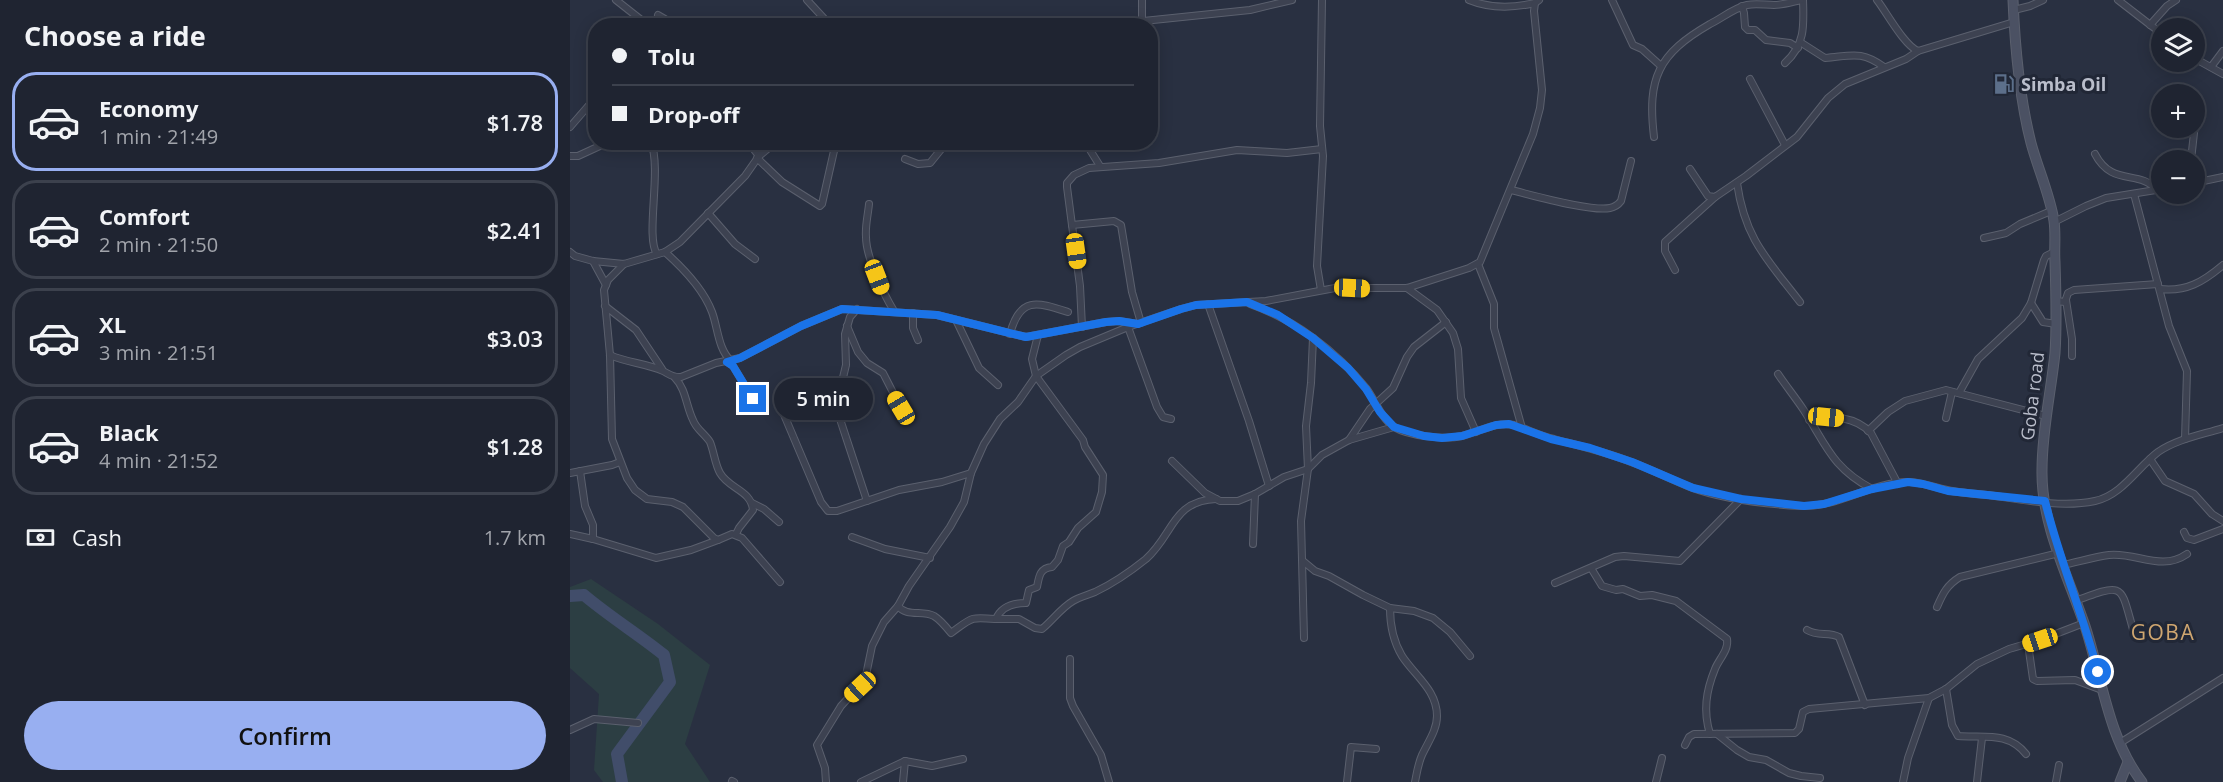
<!DOCTYPE html>
<meta charset="utf-8">
<style>
body{margin:0;font-family:"Open Sans",sans-serif;background:#2c303d;color:#f1f3f6;height:100vh;display:flex;flex-direction:column;font-size:22px;white-space:nowrap}
*{box-sizing:border-box;margin:0}
p{font-size:20px;color:#a1a4ab}
.icon{flex:none;width:33px;height:33px;fill:none;stroke:currentColor;stroke-width:2;stroke-linecap:round;stroke-linejoin:round}
.map{position:relative;flex:1;overflow:hidden}
.panel{display:flex;flex-direction:column;background:#1f2431;width:570px}
.panel>*{flex:none}
.banner{position:absolute;left:18px;top:18px;width:570px;height:132px;border-radius:24px;box-shadow:0 3px 15px #0003,0 0 0 2px #3c414d;display:grid;align-content:center;height:132px;padding:0 24px;background:#1f2431}
.fabs{position:absolute;left:1581px;top:18px;display:grid;gap:12px}
.fabs a{display:grid;place-items:center;width:54px;height:54px;border-radius:50%;background:#1f2431;box-shadow:0 3px 15px #0003,0 0 0 2px #3c414d;font-size:30px}
.end{position:absolute;width:27px;height:27px;margin:-14px;border:8px solid #1a73e8;background:#fff;box-shadow:0 0 0 3px #fff}
.from{border-radius:50%}
.bubble{position:absolute;height:42px;border-radius:21px;background:#1f2431;box-shadow:0 3px 15px #0003,0 0 0 2px #3c414d;font-size:20px;font-weight:600;line-height:42px;text-align:center}
.car{position:absolute;width:18px;height:36px;margin:-18px -9px;border-radius:8px;box-shadow:0 0 4px 2px #0007;background:linear-gradient(#f5c518 24%,#345 0 40%,#f5c518 0 76%,#345 0 86%,#f5c518 0)}
.banner b{display:flex;align-items:center;gap:21px;height:57px;font-size:22px}
.banner b+b{border-top:2px solid #3c414d}
.banner i{width:15px;height:15px;background:#f1f3f6}
ul{padding:0;list-style:none}
li{display:flex;align-items:center;gap:18px;height:99px;margin:0 12px 9px;padding:0 12px;border:3px solid #3c414d;border-radius:24px}
li div{flex:1}
li b{display:block;font-size:22px}
li em{font-style:normal;font-weight:600}
li.active{border-color:#98aff1}
li>.icon{width:54px;height:54px;stroke-width:1.5}
h2{padding:0 24px;font-size:27px;line-height:72px}
.pay{display:flex;align-items:center;gap:15px;height:66px;padding:0 24px;font-size:22px}
.pay p{margin-inline-start:auto}
.button{display:flex;gap:12px;margin-top:auto;padding:12px 24px}
.button a{flex:1;height:69px;border-radius:36px;background:#98aff1;color:#111;font-size:24px;font-weight:600;line-height:69px;text-align:center}
main{display:flex;flex:1;min-height:0}
.map>svg:first-child{display:block}
.green{fill:#2c3e43}
.lines{fill:none;stroke-linecap:round;stroke-linejoin:round}
.river{stroke:#414d6a;stroke-width:12}
.street-casing{stroke:#5b606e;stroke-width:8}
.secondary-casing{stroke:#5b606e;stroke-width:11}
.street{stroke:#3d4251;stroke-width:6}
.secondary{stroke:#4b5163;stroke-width:9}
.route{stroke:#1a73e8;stroke-width:8}
.labels{text-anchor:middle;dominant-baseline:central;stroke-width:6;stroke-linejoin:round;paint-order:stroke}
.poi-label{font-size:18px;font-weight:bold;fill:#babecb;stroke:#212736;text-anchor:start}
.street-label{font-size:18px;fill:#babecb;stroke:#212736}
.quarter-label{font-size:21px;letter-spacing:1.5px;fill:#cfa670;stroke:#212736}
</style>
<main>
<section class="panel">
<h2>Choose a ride</h2>
<ul>
<li class="active"><svg class="icon" aria-label="car" viewBox="0 0 24 24"><path d="M5 17H2v-5l4-1 3-4h7l3 4 3 1v5h-3M9 17h6M6 11h13"/><circle cx="7" cy="17" r="2"/><circle cx="17" cy="17" r="2"/></svg><div><b>Economy</b><p>1 min · 21:49</p></div><em>$1.78</em></li>
<li><svg class="icon" aria-label="car" viewBox="0 0 24 24"><path d="M5 17H2v-5l4-1 3-4h7l3 4 3 1v5h-3M9 17h6M6 11h13"/><circle cx="7" cy="17" r="2"/><circle cx="17" cy="17" r="2"/></svg><div><b>Comfort</b><p>2 min · 21:50</p></div><em>$2.41</em></li>
<li><svg class="icon" aria-label="car" viewBox="0 0 24 24"><path d="M5 17H2v-5l4-1 3-4h7l3 4 3 1v5h-3M9 17h6M6 11h13"/><circle cx="7" cy="17" r="2"/><circle cx="17" cy="17" r="2"/></svg><div><b>XL</b><p>3 min · 21:51</p></div><em>$3.03</em></li>
<li><svg class="icon" aria-label="car" viewBox="0 0 24 24"><path d="M5 17H2v-5l4-1 3-4h7l3 4 3 1v5h-3M9 17h6M6 11h13"/><circle cx="7" cy="17" r="2"/><circle cx="17" cy="17" r="2"/></svg><div><b>Black</b><p>4 min · 21:52</p></div><em>$1.28</em></li>
</ul>
<div class="pay"><svg class="icon" aria-label="cash" viewBox="0 0 24 24"><path d="M3 7h18v10H3z"/><circle cx="12" cy="12" r="2"/></svg>Cash<p>1.7 km</p></div>
<div class="button"><a>Confirm</a></div>
</section>
<div class="map">
<svg width="1653" height="782" viewBox="0 0 1653 782">
<rect width="100%" height="100%" fill="#293041"/>
<polygon class="green" points="21,579 88,624 140,665 115,744 140,782 33,782 24,770 29,694 0,668 0,587"/>
<g class="lines">
<path class="river" d="M0,596L14,595C40,617 68,634 94,655L100,682L47,754L52,782"/>
<g class="street-casing">
<g id="street">
<polyline points="46,0 79,26"/>
<polyline points="237,0 261,26"/>
<polyline points="572,0 572,20"/>
<path d="M899,0C921,9 943,8 965,3"/>
<polyline points="1042,0 1063,45 1072,49 1091,66"/>
<path d="M1307,0C1317,13 1334,45 1348,51L1444,22"/>
<polyline points="1548,0 1592,34"/>
<polyline points="1172,6 1174,13 1175,27 1178,30 1185,30 1196,40 1220,43 1228,48"/>
<polyline points="1444,10 1460,6 1473,0"/>
<polyline points="88,15 107,26"/>
<polyline points="1580,25 1597,6 1606,0"/>
<polyline points="525,26 680,10 722,0"/>
<path d="M1230,42L1255,58C1281,56 1291,50 1314,67"/>
<polyline points="1624,58 1653,74"/>
<path d="M1215,63C1235,45 1234,26 1233,0"/>
<polyline points="1641,67 1653,51"/>
<polyline points="1180,79 1215,145"/>
<polyline points="0,127 26,97"/>
<path d="M1084,137C1077,78 1088,54 1140,24C1152,18 1164,8 1177,5C1186,3 1195,5 1204,5C1213,5 1222,2 1231,0"/>
<path d="M81,142C92,170 75,237 87,254"/>
<polyline points="178,142 189,156"/>
<polyline points="515,142 530,166"/>
<path d="M1525,154C1542,187 1569,169 1587,190"/>
<polyline points="0,156 8,156 34,144 76,142"/>
<polyline points="187,158 212,182 250,206 252,204 266,142"/>
<polyline points="335,159 348,164 360,163 377,142"/>
<polyline points="1621,160 1625,124"/>
<polyline points="1120,169 1138,196 1145,197 1176,176 1227,137 1258,98 1275,84 1336,59 1348,51"/>
<path d="M1167,183C1175,239 1197,259 1230,302"/>
<polyline points="1624,183 1653,177"/>
<path d="M941,190C962,195 1021,212 1040,208C1045,207 1048,205 1051,201L1061,161"/>
<polyline points="1564,194 1599,326 1617,371 1615,439"/>
<path d="M299,204C298,215 295,226 296,237C296,257 313,293 324,311"/>
<polyline points="138,213 165,244 185,259"/>
<polyline points="1484,222 1516,206 1536,198 1592,189"/>
<polyline points="502,225 544,221 551,225 562,292 571,323"/>
<polyline points="1414,238 1436,233 1450,224 1481,211"/>
<polyline points="0,252 5,256 23,261 54,264 95,252 110,242 175,176 189,156 206,142"/>
<path d="M95,252C113,268 133,288 142,312C148,328 148,349 161,361"/>
<polyline points="23,261 36,285"/>
<polyline points="54,264 38,280 34,290 40,355 42,439 57,478 65,490 77,499 102,502 113,507 144,538 148,540 162,534 172,538 210,582"/>
<polyline points="908,264 924,304 924,328 952,428"/>
<polyline points="1105,270 1095,251 1095,242 1145,197"/>
<polyline points="837,288 867,310 883,333 888,349 891,398 906,432"/>
<path d="M1590,289C1616,292 1633,282 1653,265"/>
<polyline points="751,290 747,266 753,156 750,126 752,0"/>
<polyline points="1496,300 1502,339 1502,356"/>
<polyline points="1486,301 1495,302 1498,293 1504,290 1588,284"/>
<polyline points="1461,303 1473,322 1486,324"/>
<polyline points="638,304 679,421 699,486"/>
<path d="M680,304C725,320 766,351 796,388C805,400 811,418 824,427C839,436 875,440 892,436C909,432 926,421 944,425C957,429 970,436 984,439C1010,446 1036,452 1061,462C1081,469 1100,479 1120,487C1154,500 1195,504 1231,506C1268,508 1302,481 1340,482C1353,483 1364,487 1377,490C1390,493 1405,494 1419,495C1453,500 1492,508 1525,501C1552,495 1567,468 1588,452C1607,439 1631,435 1653,428"/>
<polyline points="35,306 66,330 92,369"/>
<polyline points="287,309 280,317 275,334 276,365 266,407 297,501"/>
<polyline points="343,313 343,328 348,340"/>
<polyline points="386,320 409,368 428,385"/>
<polyline points="277,326 288,352 297,363 313,373 331,408"/>
<polyline points="512,327 510,286 497,187 497,183 504,175 519,168 589,163 667,150 717,153 752,149"/>
<polyline points="558,327 587,407 593,417 601,419"/>
<path d="M440,334C450,296 467,302 498,312"/>
<path d="M40,355C57,363 76,363 93,371C99,374 103,378 111,377L146,363L170,358L231,326L272,309L367,315L456,337L536,322L549,321L568,324"/>
<polyline points="157,362 163,366 183,399 191,402"/>
<path d="M1208,374C1216,386 1225,397 1233,409C1256,444 1261,467 1302,489"/>
<path d="M105,378C116,389 116,406 123,420C126,429 135,434 140,442C144,452 145,464 150,473C159,489 181,490 183,510L169,528L166,534"/>
<polyline points="1389,393 1408,359 1452,318 1461,303 1474,260 1476,256 1484,252"/>
<polyline points="212,410 251,502 258,511 267,511 329,490 372,482 401,473"/>
<polyline points="1376,418 1382,392"/>
<path d="M1239,420C1260,414 1286,417 1301,433L1328,484"/>
<polyline points="1298,431 1318,412 1335,401 1376,390 1476,416"/>
<polyline points="779,440 800,409 823,388 837,357 844,347 876,322"/>
<polyline points="1580,459 1595,481 1624,494 1642,514 1653,521"/>
<polyline points="602,461 635,493 650,501 668,501 685,494 714,477 738,469 752,455 779,440 824,427"/>
<polyline points="10,471 15,506 23,525 23,539"/>
<polyline points="0,473 42,465 50,462"/>
<polyline points="182,503 194,509 209,522"/>
<polyline points="1614,532 1617,538 1624,540 1653,529"/>
<polyline points="0,534 23,539 86,558 121,550 148,540"/>
<polyline points="282,537 315,549 360,558"/>
<polyline points="683,544 685,494"/>
<polyline points="733,561 745,571 759,576 793,595 820,608 844,611 863,618 880,632 900,656"/>
<path d="M1493,565C1508,562 1524,557 1539,555C1567,552 1591,572 1617,554"/>
<path d="M1021,568L1032,586L1046,590L1053,589L1070,596L1082,595L1106,601L1157,639C1159,650 1149,659 1145,669C1136,691 1133,711 1140,734"/>
<polyline points="985,583 1045,557 1054,556 1110,561 1171,499"/>
<path d="M1505,601C1556,582 1550,584 1564,633"/>
<path d="M328,606C336,617 353,610 364,616C369,619 377,628 381,633C403,617 399,617 426,619C431,607 443,603 456,603L459,590L467,587C469,576 470,568 482,567L488,560L493,546L499,542L508,528L526,512L532,492L533,475L515,447L513,440L466,376L462,359L468,335"/>
<path d="M1367,607C1373,593 1377,585 1390,577L1489,553"/>
<path d="M820,608C820,626 823,641 832,656C845,676 867,690 867,716C867,730 858,742 852,755C848,764 847,772 845,782"/>
<path d="M426,619H449L465,628L472,629C483,620 491,608 503,601C510,597 518,595 525,592C542,584 561,571 576,559C604,534 602,501 646,499"/>
<path d="M1237,630C1248,637 1259,631 1269,637L1295,705"/>
<polyline points="734,638 731,521 738,469 736,426 741,383 743,338"/>
<polyline points="1458,644 1463,679 1467,681 1505,680 1532,690"/>
<polyline points="500,659 500,698 503,706 531,755 539,782"/>
<path d="M1376,689L1382,725L1388,736C1414,738 1438,731 1456,754"/>
<polyline points="0,730 24,719 68,723"/>
<polyline points="1147,734 1167,750 1179,757 1196,760 1219,773 1231,776 1250,778"/>
<polyline points="1550,743 1653,678"/>
<polyline points="1115,745 1119,737 1124,734 1225,733 1229,729 1233,712 1239,709 1359,698 1376,689 1407,664 1439,649 1470,640 1514,623"/>
<polyline points="162,781 164,782"/>
<polyline points="256,782 255,768 247,745 271,706 295,680 302,646 314,622 328,606 339,586 380,527 394,502 401,473 414,444 430,419 448,402 466,376 496,355 510,347 558,327 611,309 626,305 696,301 765,288 837,288 899,268 910,262 963,134 970,108 972,90 964,11 965,3 969,0"/>
<polyline points="291,782 335,761 362,766 393,759"/>
<polyline points="333,782 335,761"/>
<polyline points="777,782 781,747 806,749"/>
<polyline points="1086,782 1092,758"/>
<polyline points="1333,782 1338,758 1359,698"/>
<polyline points="1407,782 1412,738"/>
<polyline points="1486,782 1489,765"/>
</g>
</g>
<g class="secondary-casing">
<g id="secondary">
<path d="M1443,0C1445,48 1449,96 1461,143C1468,169 1480,195 1484,221C1486,235 1484,249 1485,262C1486,292 1487,323 1485,353C1481,392 1472,430 1472,470C1471,524 1498,576 1515,626C1532,678 1538,738 1572,782"/>
<polyline points="1550,782 1558,762"/>
</g>
</g>
<use href="#street" class="street"/>
<use href="#secondary" class="secondary"/>
</g>
<g class="lines">
<path class="route" d="M183,399L163,366L157,362L170,358L231,326L272,309L367,315L456,337L536,322L549,321L568,324L611,309L626,305L677,302L708,315L743,338L778,368L796,389L810,412L824,427L854,436L872,438L892,436L926,425L939,424L981,439L1020,448L1062,462L1123,488L1171,499L1234,506L1254,504L1302,489L1338,482L1353,484L1378,491L1475,501C1489,559 1513,614 1528,672"/>
</g>
<defs>
<g id="fuel-bare" transform="scale(1.62)"><path d="M-5.5-6h7V0h2V4h1.3V-2.5L3-4.5l.8-.8L6-3V5H2.5V1h-1V6h-7ZM-4.2-4.7v3.2H.2V-4.7Z" fill="#5c6f8a" stroke="#212736" stroke-width="2.5" paint-order="stroke"/></g>
</defs>
<g fill-rule="evenodd">
<use href="#fuel-bare" x="1434" y="84"/>
</g>
<g class="labels">
<g class="poi-label">
<text x="1451" y="84">Simba Oil</text>
</g>
<g class="street-label">
<text transform="translate(1462 396) rotate(-83)">Goba road</text>
</g>
<g class="quarter-label">
<text x="1593" y="632">GOBA</text>
</g>
</g>
</svg>
<div class="fabs">
<a><svg class="icon" aria-label="layers" viewBox="0 0 24 24"><path d="M12 4l9 5-9 5-9-5zM3 14l9 5 9-5"/></svg></a>
<a>+</a>
<a>−</a>
</div>
<i class="end from" style="left:1528px;top:672px"></i>
<i class="end" style="left:183px;top:399px"></i>
<div class="bubble" style="left:204px;top:378px;width:99px">5 min</div>
<i class="car" style="left:506px;top:251px;rotate:172deg"></i>
<i class="car" style="left:307px;top:277px;rotate:159deg"></i>
<i class="car" style="left:782px;top:288px;rotate:93deg"></i>
<i class="car" style="left:331px;top:408px;rotate:329deg"></i>
<i class="car" style="left:1256px;top:417px;rotate:96deg"></i>
<i class="car" style="left:1470px;top:640px;rotate:252deg"></i>
<i class="car" style="left:290px;top:687px;rotate:227deg"></i>
<div class="banner">
<b><i class="from"></i>Tolu</b>
<b><i></i>Drop-off</b>
</div>
</div>
</main>
